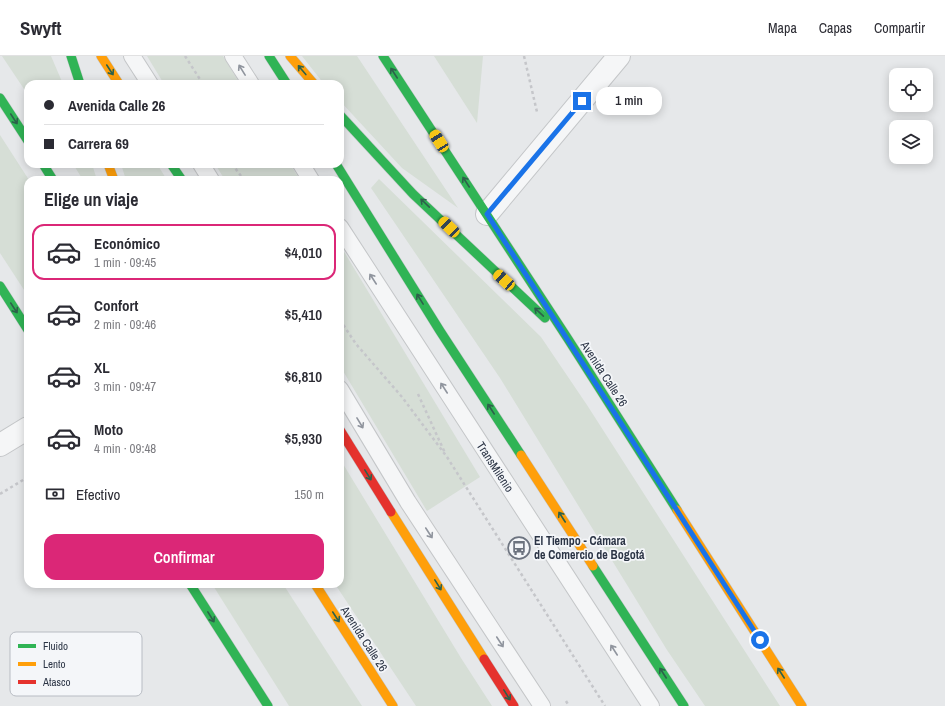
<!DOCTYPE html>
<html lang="es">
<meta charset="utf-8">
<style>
body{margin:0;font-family:"Archivo Narrow",sans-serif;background:#f7f7f7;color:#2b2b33;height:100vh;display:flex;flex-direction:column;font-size:15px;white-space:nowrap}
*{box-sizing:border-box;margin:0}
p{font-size:13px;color:#7c7c81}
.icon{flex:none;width:22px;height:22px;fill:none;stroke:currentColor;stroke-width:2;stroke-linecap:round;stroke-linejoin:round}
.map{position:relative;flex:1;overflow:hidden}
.panel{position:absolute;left:24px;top:120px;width:320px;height:412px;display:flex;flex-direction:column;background:#fff;border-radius:12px;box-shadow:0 2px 10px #0003}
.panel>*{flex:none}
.hud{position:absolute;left:24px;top:24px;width:320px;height:88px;border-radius:12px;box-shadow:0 2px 10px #0003;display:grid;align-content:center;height:88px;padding:0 20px;background:#fff}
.controls{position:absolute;left:889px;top:12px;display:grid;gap:8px}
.controls a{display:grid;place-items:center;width:44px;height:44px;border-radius:8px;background:#fff;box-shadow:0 2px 10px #0003;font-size:20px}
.end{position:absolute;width:18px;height:18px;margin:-9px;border:5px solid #1a73e8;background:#fff;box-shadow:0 0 0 2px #fff}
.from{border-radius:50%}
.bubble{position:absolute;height:28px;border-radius:12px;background:#fff;box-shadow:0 2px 10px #0003;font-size:13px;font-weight:600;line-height:28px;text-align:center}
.car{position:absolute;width:12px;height:24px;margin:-12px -6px;border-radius:5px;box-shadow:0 0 3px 1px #0007;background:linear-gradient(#f5c518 24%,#345 0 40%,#f5c518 0 76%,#345 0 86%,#f5c518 0)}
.hud b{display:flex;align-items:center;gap:14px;height:38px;font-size:15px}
.hud b+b{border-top:1px solid #e1e1e2}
.hud i{width:10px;height:10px;background:#2b2b33}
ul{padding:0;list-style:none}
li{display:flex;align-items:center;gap:12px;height:56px;margin:0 8px 6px;padding:0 12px;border:2px solid transparent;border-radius:12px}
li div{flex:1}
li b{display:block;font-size:15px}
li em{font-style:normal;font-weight:600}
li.on{border-color:#db2777}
li>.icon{width:36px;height:36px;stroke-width:1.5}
h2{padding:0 20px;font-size:18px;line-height:48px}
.pay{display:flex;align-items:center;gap:10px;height:44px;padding:0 20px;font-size:15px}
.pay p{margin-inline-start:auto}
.cta{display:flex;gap:8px;margin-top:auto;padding:8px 20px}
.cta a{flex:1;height:46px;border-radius:12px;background:#db2777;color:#fff;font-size:16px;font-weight:600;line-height:46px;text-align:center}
header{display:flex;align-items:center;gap:24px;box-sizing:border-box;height:56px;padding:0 20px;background:#fff;border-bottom:1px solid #e1e1e2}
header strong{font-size:19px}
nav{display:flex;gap:22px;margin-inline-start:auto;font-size:14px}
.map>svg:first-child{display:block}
.green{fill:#d6ded6}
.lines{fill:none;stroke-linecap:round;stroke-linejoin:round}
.lane-casing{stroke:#c4c6c8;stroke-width:18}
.street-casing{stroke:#c4c6c8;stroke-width:24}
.fast-casing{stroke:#c2c5c8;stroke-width:10}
.slow-casing{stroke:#c2c5c8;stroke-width:10}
.jam-casing{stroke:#c2c5c8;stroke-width:10}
.path{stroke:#c5c6ca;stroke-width:2.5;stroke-dasharray:3 3;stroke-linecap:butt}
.lane{stroke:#f5f6f7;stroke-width:16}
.street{stroke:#f5f6f7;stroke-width:22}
.fast{stroke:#30b455;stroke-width:9}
.slow{stroke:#ff9f0a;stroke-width:9}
.jam{stroke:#e5322d;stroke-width:9}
.oneway{stroke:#2d614b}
.oneway2{stroke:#90959e}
.route{stroke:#1a73e8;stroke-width:5}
.labels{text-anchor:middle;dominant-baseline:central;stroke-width:3.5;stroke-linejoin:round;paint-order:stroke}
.street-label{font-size:12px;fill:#2b3445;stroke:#f4f6f9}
.poi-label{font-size:12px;font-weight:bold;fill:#2b3445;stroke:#f4f6f9;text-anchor:start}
.key{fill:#f4f6f9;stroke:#b8bcc3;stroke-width:1}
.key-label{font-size:11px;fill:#2b3445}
</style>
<header>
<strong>Swyft</strong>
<nav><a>Mapa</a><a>Capas</a><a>Compartir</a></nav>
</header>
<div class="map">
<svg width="945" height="650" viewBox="0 0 945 650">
<rect width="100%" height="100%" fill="#e6e8ea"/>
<g class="green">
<polygon points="2,0 51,0 63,28 28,28 28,39"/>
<polygon points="147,0 223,0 240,28 164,28"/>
<polygon points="302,0 357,0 458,152 402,112 340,45 340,28 324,28"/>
<polygon points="434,0 483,0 477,67"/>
<polygon points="0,79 29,124 28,240 0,197"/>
<polygon points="73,108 92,108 97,124 83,124"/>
<polygon points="121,108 157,108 167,124 126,124"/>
<polygon points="215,108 290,108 300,124 225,124"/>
<polygon points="379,123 541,281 587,349 780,650 705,650 667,594 500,322 371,132"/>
<polygon points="340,189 480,421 427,455 340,310"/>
<polygon points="340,403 461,602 492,650 416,650 335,528 340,528"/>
<polygon points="212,528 283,528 362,650 289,650"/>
</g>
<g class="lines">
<g class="lane-casing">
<g id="lane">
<polyline points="132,0 150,28"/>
<polyline points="233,0 251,28"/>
<polyline points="201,108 211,124"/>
<polyline points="301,108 311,124"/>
<polyline points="340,171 651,650"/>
<polyline points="340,333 408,446 542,650"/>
</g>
</g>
<g class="street-casing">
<g id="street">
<polyline points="487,158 619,0"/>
<polyline points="0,389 28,372"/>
</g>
</g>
<g class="fast-casing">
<g id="fast">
<polyline points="71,0 80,28"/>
<polyline points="269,0 287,28"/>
<polyline points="383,0 568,283 677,454"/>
<polyline points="0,42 28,85"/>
<polyline points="340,59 413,138 545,262"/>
<polyline points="43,108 53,124"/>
<polyline points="171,108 182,124"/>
<polyline points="336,108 440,275 521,399"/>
<polyline points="0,230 28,274"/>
<polyline points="593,510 684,650"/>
<polyline points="190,528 268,650"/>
</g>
</g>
<g class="slow-casing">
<g id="slow">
<polyline points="101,0 119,28"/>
<polyline points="290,0 314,28"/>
<polyline points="108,108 114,124"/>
<polyline points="521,399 593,510"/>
<polyline points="677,454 802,650"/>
<polyline points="391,456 484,603"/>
<polyline points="315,528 393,650"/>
</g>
</g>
<g class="jam-casing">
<g id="jam">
<polyline points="340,374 391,456"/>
<polyline points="484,603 514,650"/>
</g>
</g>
<g class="path">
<polyline points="185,0 203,28"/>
<polyline points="524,0 537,56"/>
<polyline points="232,108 244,124"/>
<polyline points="275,108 278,113"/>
<polyline points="340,264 356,288 402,341 447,401 605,650"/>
<polyline points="418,338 445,397"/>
<polyline points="0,438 28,421"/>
<polyline points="566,645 569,650"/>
</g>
<use href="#lane" class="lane"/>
<use href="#street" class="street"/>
<use href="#fast" class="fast"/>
<use href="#slow" class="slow"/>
<use href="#jam" class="jam"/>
</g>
<defs><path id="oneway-shaft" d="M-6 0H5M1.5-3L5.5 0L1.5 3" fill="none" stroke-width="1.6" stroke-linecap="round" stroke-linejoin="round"/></defs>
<g class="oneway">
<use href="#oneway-shaft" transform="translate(110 14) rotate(57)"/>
<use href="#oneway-shaft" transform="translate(302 14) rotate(-130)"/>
<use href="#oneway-shaft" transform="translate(394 17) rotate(-123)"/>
<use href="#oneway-shaft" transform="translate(14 63) rotate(57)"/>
<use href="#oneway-shaft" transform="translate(466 126) rotate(-123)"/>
<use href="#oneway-shaft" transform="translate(425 147) rotate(-136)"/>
<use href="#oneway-shaft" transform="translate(420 243) rotate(-122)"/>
<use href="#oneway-shaft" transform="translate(14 252) rotate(57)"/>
<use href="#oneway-shaft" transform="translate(539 256) rotate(-137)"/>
<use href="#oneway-shaft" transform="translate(491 353) rotate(-123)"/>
<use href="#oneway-shaft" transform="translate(368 419) rotate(58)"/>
<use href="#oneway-shaft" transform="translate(562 461) rotate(-123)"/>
<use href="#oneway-shaft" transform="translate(438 529) rotate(58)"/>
<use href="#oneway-shaft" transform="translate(211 561) rotate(58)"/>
<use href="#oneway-shaft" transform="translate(336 561) rotate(57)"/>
<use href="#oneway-shaft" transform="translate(663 617) rotate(-123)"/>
<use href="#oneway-shaft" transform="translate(781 617) rotate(-123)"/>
<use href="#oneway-shaft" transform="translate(507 639) rotate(58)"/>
</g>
<g class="oneway2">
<use href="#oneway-shaft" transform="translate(242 14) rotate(-122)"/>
<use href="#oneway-shaft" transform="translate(373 223) rotate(-123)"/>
<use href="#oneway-shaft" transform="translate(444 332) rotate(-123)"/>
<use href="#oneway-shaft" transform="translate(360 367) rotate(59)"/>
<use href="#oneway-shaft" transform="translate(429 477) rotate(57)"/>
<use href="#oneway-shaft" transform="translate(500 586) rotate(57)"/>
<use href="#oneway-shaft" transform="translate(614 594) rotate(-123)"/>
</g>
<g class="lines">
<polyline class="route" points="582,45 487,158 760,584"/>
</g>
<defs>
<g id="bus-ring" transform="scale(1.15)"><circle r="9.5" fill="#f4f6f9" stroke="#6c737f" stroke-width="1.5"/><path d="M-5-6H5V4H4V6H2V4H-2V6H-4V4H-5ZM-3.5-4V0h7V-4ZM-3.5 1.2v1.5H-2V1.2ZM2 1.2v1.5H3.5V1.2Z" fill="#6c737f"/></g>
</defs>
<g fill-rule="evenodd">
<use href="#bus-ring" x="519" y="492"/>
</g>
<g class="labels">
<g class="street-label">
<text transform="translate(604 318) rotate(57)">Avenida Calle 26</text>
<text transform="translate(495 411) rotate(57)">TransMilenio</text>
<text transform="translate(364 583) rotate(57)">Avenida Calle 26</text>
</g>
<g class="poi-label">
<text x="534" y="485">El Tiempo - Cámara<tspan x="534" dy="14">de Comercio de Bogotá</tspan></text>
</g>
</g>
<rect x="10" y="576" width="132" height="64" rx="6" class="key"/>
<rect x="18" y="588" width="18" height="4" fill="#30b455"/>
<rect x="18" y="606" width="18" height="4" fill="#ff9f0a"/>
<rect x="18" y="624" width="18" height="4" fill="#e5322d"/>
<g class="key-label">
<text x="43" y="594">Fluido</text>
<text x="43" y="612">Lento</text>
<text x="43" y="630">Atasco</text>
</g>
</svg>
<div class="controls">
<a><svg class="icon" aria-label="locate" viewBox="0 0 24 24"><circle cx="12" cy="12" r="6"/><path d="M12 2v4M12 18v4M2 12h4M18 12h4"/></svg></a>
<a><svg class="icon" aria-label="layers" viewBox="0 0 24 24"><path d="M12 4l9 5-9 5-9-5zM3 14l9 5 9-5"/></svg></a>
</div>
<i class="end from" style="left:760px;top:584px"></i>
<i class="end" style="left:582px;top:45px"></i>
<div class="bubble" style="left:596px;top:31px;width:66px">1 min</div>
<i class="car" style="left:439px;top:85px;rotate:327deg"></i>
<i class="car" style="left:449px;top:171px;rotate:314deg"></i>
<i class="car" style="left:504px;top:224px;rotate:312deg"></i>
<div class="hud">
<b><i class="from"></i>Avenida Calle 26</b>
<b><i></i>Carrera 69</b>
</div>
<section class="panel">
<h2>Elige un viaje</h2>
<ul>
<li class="on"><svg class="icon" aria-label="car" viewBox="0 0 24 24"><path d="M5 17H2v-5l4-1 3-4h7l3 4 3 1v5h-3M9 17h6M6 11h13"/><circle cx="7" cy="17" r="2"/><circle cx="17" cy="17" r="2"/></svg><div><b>Económico</b><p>1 min · 09:45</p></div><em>$4,010</em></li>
<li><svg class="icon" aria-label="car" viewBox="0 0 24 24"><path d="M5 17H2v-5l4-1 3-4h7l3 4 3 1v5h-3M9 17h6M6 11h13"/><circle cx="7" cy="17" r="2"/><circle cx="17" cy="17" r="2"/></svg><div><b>Confort</b><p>2 min · 09:46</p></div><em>$5,410</em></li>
<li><svg class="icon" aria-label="car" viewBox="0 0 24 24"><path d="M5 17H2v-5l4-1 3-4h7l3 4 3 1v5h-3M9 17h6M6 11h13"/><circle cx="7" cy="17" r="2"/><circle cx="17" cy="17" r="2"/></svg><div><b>XL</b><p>3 min · 09:47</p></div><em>$6,810</em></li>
<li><svg class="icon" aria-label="car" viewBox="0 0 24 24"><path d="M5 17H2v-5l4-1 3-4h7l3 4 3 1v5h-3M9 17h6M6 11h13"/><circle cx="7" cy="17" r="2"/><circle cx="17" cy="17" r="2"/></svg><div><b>Moto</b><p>4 min · 09:48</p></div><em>$5,930</em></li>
</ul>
<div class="pay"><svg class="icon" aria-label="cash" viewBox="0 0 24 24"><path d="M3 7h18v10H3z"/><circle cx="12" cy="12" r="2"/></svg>Efectivo<p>150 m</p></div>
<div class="cta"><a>Confirmar</a></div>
</section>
</div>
